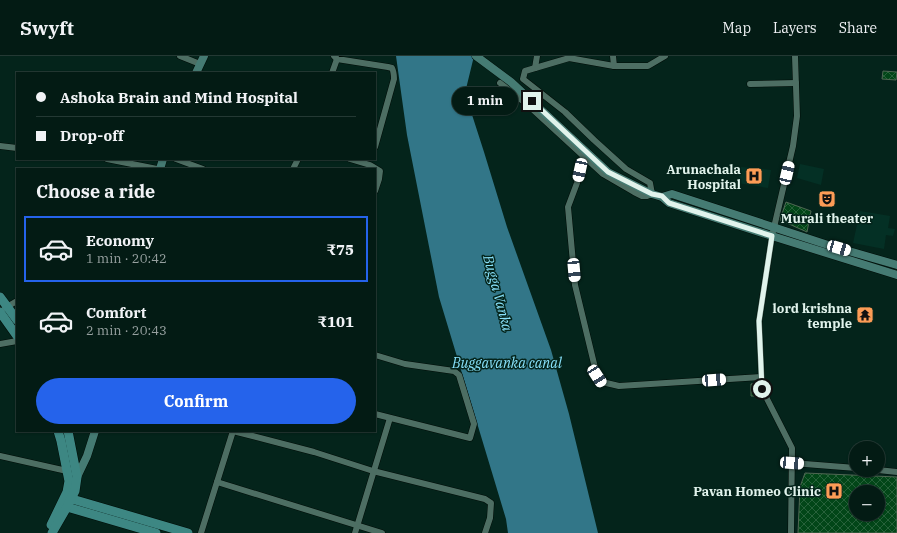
<!DOCTYPE html>
<meta charset="utf-8">
<style>
body{margin:0;font-family:"IBM Plex Serif",serif;background:#112822;color:#f1f3f6;height:100vh;display:flex;flex-direction:column;font-size:15px;white-space:nowrap}
*{box-sizing:border-box;margin:0}
p{font-size:13px;color:#97a1a0}
.icon{flex:none;width:22px;height:22px;fill:none;stroke:currentColor;stroke-width:2;stroke-linecap:round;stroke-linejoin:round}
.map{position:relative;flex:1;overflow:hidden}
.details{position:absolute;left:16px;top:112px;width:360px;height:264px;display:flex;flex-direction:column;background:#031b14;border-radius:0px;box-shadow:0 1px 3px #0004,0 0 0 1px #243934}
.details>*{flex:none}
.hud{position:absolute;left:16px;top:16px;width:360px;height:88px;border-radius:0px;box-shadow:0 1px 3px #0004,0 0 0 1px #243934;display:grid;align-content:center;height:88px;padding:0 20px;background:#031b14}
.buttons{position:absolute;left:849px;top:385px;display:grid;gap:8px}
.buttons a{display:grid;place-items:center;width:36px;height:36px;border-radius:50%;background:#031b14;box-shadow:0 1px 3px #0004,0 0 0 1px #243934;font-size:20px}
.end{position:absolute;width:18px;height:18px;margin:-9px;border:5px solid #e1f3ec;background:#111;box-shadow:0 0 0 2px #111}
.from{border-radius:50%}
.bubble{position:absolute;height:28px;border-radius:14px;background:#031b14;box-shadow:0 1px 3px #0004,0 0 0 1px #243934;font-size:13px;font-weight:700;line-height:28px;text-align:center}
.car{position:absolute;width:12px;height:24px;margin:-12px -6px;border-radius:5px;box-shadow:0 0 3px 1px #0007;background:linear-gradient(#fff 24%,#345 0 40%,#fff 0 76%,#345 0 86%,#fff 0)}
.hud b{display:flex;align-items:center;gap:14px;height:38px;font-size:15px}
.hud b+b{border-top:1px solid #243934}
.hud i{width:10px;height:10px;background:#f1f3f6}
ul{padding:0;list-style:none}
li{display:flex;align-items:center;gap:12px;height:66px;margin:0 8px 6px;padding:0 12px;border:2px solid transparent;border-radius:0px}
li div{flex:1}
li b{display:block;font-size:15px}
li em{font-style:normal;font-weight:700}
li.active{border-color:#2563eb}
li>.icon{width:36px;height:36px;stroke-width:1.5}
h2{padding:0 20px;font-size:18px;line-height:48px}
.action{display:flex;gap:8px;margin-top:auto;padding:8px 20px}
.action a{flex:1;height:46px;border-radius:24px;background:#2563eb;color:#fff;font-size:16px;font-weight:700;line-height:46px;text-align:center}
header{display:flex;align-items:center;gap:24px;box-sizing:border-box;height:56px;padding:0 20px;background:#031b14;border-bottom:1px solid #243934}
header strong{font-size:19px}
nav{display:flex;gap:22px;margin-inline-start:auto;font-size:14px}
.map>svg:first-child{display:block}
.built{fill:#043025}
.water{fill:#327688}
.building{fill:url(#building-cross-hatch);stroke:#506753;fill-rule:evenodd}
.lines{fill:none;stroke-linecap:round;stroke-linejoin:round}
.street-casing{stroke:#000c07;stroke-width:7}
.secondary-casing{stroke:#000c07;stroke-width:9}
.primary-casing{stroke:#000c07;stroke-width:10}
.street{stroke:#4d6e63;stroke-width:6}
.secondary{stroke:#457b73;stroke-width:8}
.primary{stroke:#3d8783;stroke-width:9}
.route{stroke:#e1f3ec;stroke-width:5}
.labels{text-anchor:middle;dominant-baseline:central;stroke-width:3;stroke-linejoin:round;paint-order:stroke}
.poi-label{font-size:13px;font-weight:bold;fill:#e1f3ec;stroke:#04241b;text-anchor:end}
.water-label{font-size:14px;font-style:italic;fill:#87e0f9;stroke:#04241b}
</style>
<header>
<strong>Swyft</strong>
<nav><a>Map</a><a>Layers</a><a>Share</a></nav>
</header>
<div class="map">
<svg width="897" height="477" viewBox="0 0 897 477">
<defs>
<pattern id="building-cross-hatch" width="8" height="8" patternUnits="userSpaceOnUse"><rect width="8" height="8" fill="#024618"/><path d="M0 0l8 8M0 8l8-8" fill="none" stroke="#27613a"/></pattern>
</defs>
<rect width="100%" height="100%" fill="#04241b"/>
<g class="built">
<polygon points="800,108 824,113 821,129 797,122"/>
<polygon points="741,111 771,114 768,132 738,127"/>
<polygon points="860,155 890,160 888,172 895,173 893,180 886,179 884,193 853,187"/>
</g>
<polygon class="water" points="396,0 474,0 465,37 484,96 507,171 551,294 569,358 598,477 508,477 506,463 439,241 407,79"/>
<g class="building">
<polygon points="883,15 897,16 896,24 882,23"/>
<polygon points="786,146 811,155 807,176 780,164"/>
<polygon points="757,327 758,334 760,340 751,340 751,328"/>
<path d="M805,417L897,421V477H798L800,431ZM856,436H878V458H856Z"/>
</g>
<g class="lines">
<g class="street-casing">
<g id="street">
<polyline points="180,0 200,8"/>
<path d="M334,0L337,3L388,11L392,12C394,16 394,19 394,23L375,91"/>
<polyline points="613,0 614,10"/>
<polyline points="535,12 537,0"/>
<polyline points="332,17 337,3"/>
<polyline points="500,27 529,50 603,118 634,136 642,140 647,140 652,138 650,127 626,113 594,84 565,56 523,23 525,15 569,2 614,10 648,10 665,0"/>
<polyline points="750,28 796,27"/>
<polyline points="0,90 17,92"/>
<polyline points="583,100 577,127 568,151 575,229 597,320 602,326 619,330 761,321"/>
<polyline points="107,103 157,113"/>
<polyline points="176,103 203,113"/>
<polyline points="350,103 370,109 380,115 379,123 375,135"/>
<polyline points="293,113 298,103"/>
<polyline points="5,252 17,245"/>
<polyline points="0,288 17,285"/>
<polyline points="375,299 405,308 454,315 459,319 474,368 470,382 375,358"/>
<polyline points="233,375 314,396 373,415 485,443 491,447 490,462 485,477"/>
<polyline points="0,400 67,415"/>
<polyline points="792,407 856,412"/>
<polyline points="878,414 897,416"/>
<polyline points="217,426 382,477"/>
<polyline points="201,477 233,375"/>
<polyline points="355,477 390,362"/>
<polyline points="791,477 792,392 762,333 759,265 772,180 793,90 797,60 795,0"/>
</g>
</g>
<g class="secondary-casing">
<g id="secondary">
<polyline points="476,0 511,26 608,116 652,138 662,141 669,147 772,180 897,219"/>
<polyline points="196,17 204,0"/>
<polyline points="160,113 163,103"/>
<polyline points="662,141 672,138 828,189 897,209"/>
<polyline points="77,421 87,400 95,375"/>
</g>
</g>
<g class="primary-casing">
<g id="primary">
<polyline points="0,241 17,264"/>
<polyline points="0,256 17,280"/>
<polyline points="72,443 188,477"/>
<polyline points="67,451 156,477"/>
<polyline points="51,469 67,436 69,425 61,385 58,375"/>
<polyline points="52,477 67,451 75,435 77,421 68,375"/>
</g>
</g>
<use href="#street" class="street"/>
<use href="#secondary" class="secondary"/>
<use href="#primary" class="primary"/>
</g>
<g class="lines">
<polyline class="route" points="532,45 608,116 652,138 662,140 669,147 772,180 759,265 762,333"/>
</g>
<defs>
<g id="hospital-square" transform="scale(0.9)"><rect x="-9" y="-9" width="18" height="18" rx="4" fill="#fd9c56" stroke="#04241b"/><path d="M-5-5h3v3.5h4V-5h3V5h-3V1.5h-4V5h-3Z" fill="#111"/></g>
<g id="theatre-square" transform="scale(0.9)"><rect x="-9" y="-9" width="18" height="18" rx="4" fill="#fd9c56" stroke="#04241b"/><path d="M-5-5.5Q0-4 5-5.5V0Q5 5 0 6Q-5 5-5 0ZM-3.3-2.5H-1v1.5H-3.3ZM1-2.5H3.3v1.5H1ZM-2.8 1Q0 5.5 2.8 1Z" fill="#111"/></g>
<g id="temple-square" transform="scale(0.9)"><rect x="-9" y="-9" width="18" height="18" rx="4" fill="#fd9c56" stroke="#04241b"/><path d="M0-6L5-2H3V0L6.5 2.5H4V6H1.5V3h-3V6H-4V2.5H-6.5L-3 0V-2H-5Z" fill="#111"/></g>
</defs>
<g fill-rule="evenodd">
<use href="#hospital-square" x="754" y="120"/>
<use href="#theatre-square" x="827" y="143"/>
<use href="#temple-square" x="865" y="259"/>
<use href="#hospital-square" x="834" y="435"/>
</g>
<g class="labels">
<g class="poi-label">
<text x="741" y="113">Arunachala<tspan x="741" dy="15">Hospital</tspan></text>
<text x="827" y="162" text-anchor="middle">Murali theater</text>
<text x="852" y="252">lord krishna<tspan x="852" dy="15">temple</tspan></text>
<text x="821" y="435">Pavan Homeo Clinic</text>
</g>
<g class="water-label">
<text transform="translate(498 237) rotate(75)">Bugga Vanka</text>
<text x="507" y="307">Buggavanka canal</text>
</g>
</g>
</svg>
<div class="buttons">
<a>+</a>
<a>−</a>
</div>
<i class="end from" style="left:762px;top:333px"></i>
<i class="end" style="left:532px;top:45px"></i>
<div class="bubble" style="left:452px;top:31px;width:66px">1 min</div>
<i class="car" style="left:580px;top:114px;rotate:192deg"></i>
<i class="car" style="left:787px;top:117px;rotate:13deg"></i>
<i class="car" style="left:839px;top:192px;rotate:106deg"></i>
<i class="car" style="left:574px;top:214px;rotate:175deg"></i>
<i class="car" style="left:597px;top:320px;rotate:147deg"></i>
<i class="car" style="left:714px;top:324px;rotate:86deg"></i>
<i class="car" style="left:792px;top:407px;rotate:94deg"></i>
<div class="hud">
<b><i class="from"></i>Ashoka Brain and Mind Hospital</b>
<b><i></i>Drop-off</b>
</div>
<section class="details">
<h2>Choose a ride</h2>
<ul>
<li class="active"><svg class="icon" aria-label="car" viewBox="0 0 24 24"><path d="M5 17H2v-5l4-1 3-4h7l3 4 3 1v5h-3M9 17h6M6 11h13"/><circle cx="7" cy="17" r="2"/><circle cx="17" cy="17" r="2"/></svg><div><b>Economy</b><p>1 min · 20:42</p></div><em>₹75</em></li>
<li><svg class="icon" aria-label="car" viewBox="0 0 24 24"><path d="M5 17H2v-5l4-1 3-4h7l3 4 3 1v5h-3M9 17h6M6 11h13"/><circle cx="7" cy="17" r="2"/><circle cx="17" cy="17" r="2"/></svg><div><b>Comfort</b><p>2 min · 20:43</p></div><em>₹101</em></li>
</ul>
<div class="action"><a>Confirm</a></div>
</section>
</div>
